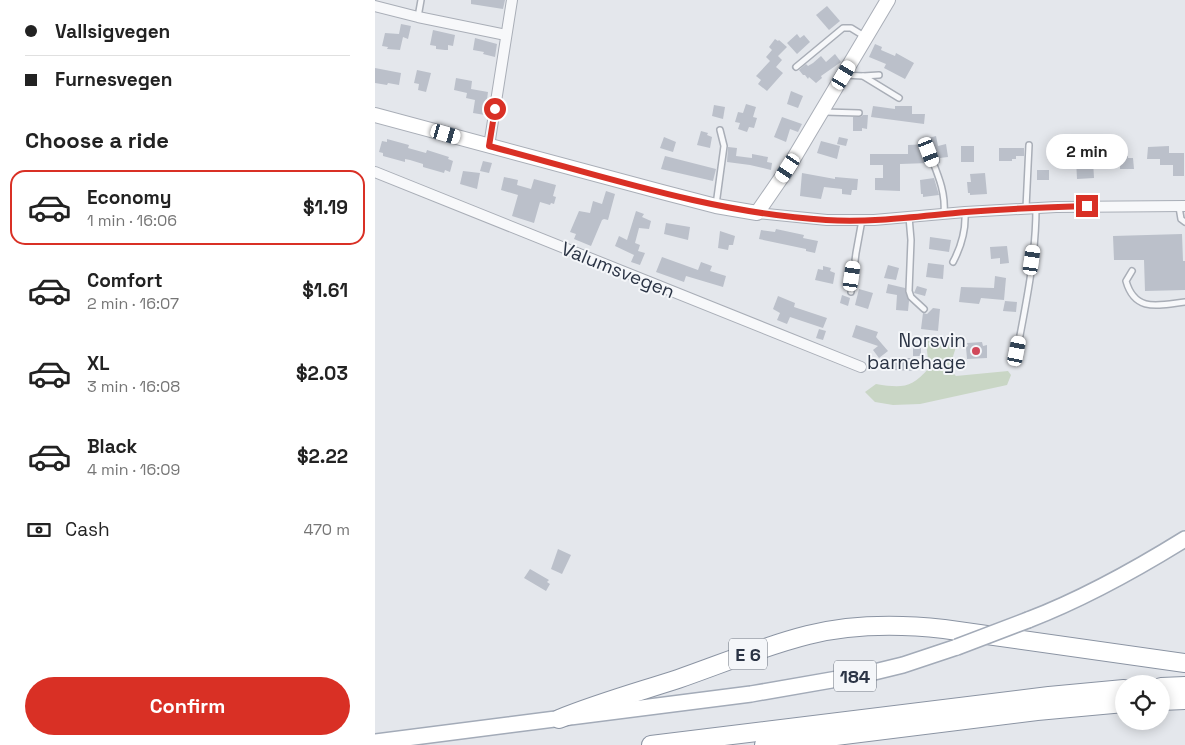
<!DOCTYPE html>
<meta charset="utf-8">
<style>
body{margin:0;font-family:"Space Grotesk",sans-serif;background:#f6f6f6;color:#222;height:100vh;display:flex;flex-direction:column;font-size:19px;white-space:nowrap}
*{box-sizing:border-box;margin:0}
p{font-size:16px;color:#767676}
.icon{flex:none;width:28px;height:28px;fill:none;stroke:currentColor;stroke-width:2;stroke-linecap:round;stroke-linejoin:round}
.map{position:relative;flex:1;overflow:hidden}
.drawer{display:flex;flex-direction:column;background:#fff;width:375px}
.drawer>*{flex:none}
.banner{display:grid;align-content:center;height:110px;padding:0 25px;background:#fff}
.controls{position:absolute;left:740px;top:675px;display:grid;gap:10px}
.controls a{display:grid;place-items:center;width:55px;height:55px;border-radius:50%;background:#fff;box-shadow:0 2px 12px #0003;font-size:25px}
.end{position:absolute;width:22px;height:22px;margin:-11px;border:6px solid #d93025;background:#fff;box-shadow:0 0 0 2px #fff}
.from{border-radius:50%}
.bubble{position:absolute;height:35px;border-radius:18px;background:#fff;box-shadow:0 2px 12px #0003;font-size:16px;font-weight:700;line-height:35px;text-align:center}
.car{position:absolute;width:15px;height:30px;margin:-15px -8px;border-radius:6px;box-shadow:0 0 4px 1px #0007;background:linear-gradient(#fff 24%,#345 0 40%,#fff 0 76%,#345 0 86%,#fff 0)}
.banner b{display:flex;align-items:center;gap:18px;height:48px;font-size:19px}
.banner b+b{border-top:1px solid #e0e0e0}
.banner i{width:12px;height:12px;background:#222}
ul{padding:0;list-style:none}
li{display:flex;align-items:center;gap:15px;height:75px;margin:0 10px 8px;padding:0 15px;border:2px solid transparent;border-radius:15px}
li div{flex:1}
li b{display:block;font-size:19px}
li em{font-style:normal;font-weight:700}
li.active{border-color:#d93025}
li>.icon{width:45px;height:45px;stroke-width:1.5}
h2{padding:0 25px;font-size:22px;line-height:60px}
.pay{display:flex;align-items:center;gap:12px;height:55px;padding:0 25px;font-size:19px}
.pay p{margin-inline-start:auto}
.action{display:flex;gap:10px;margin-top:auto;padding:10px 25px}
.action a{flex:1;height:58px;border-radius:30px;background:#d93025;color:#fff;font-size:20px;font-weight:700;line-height:58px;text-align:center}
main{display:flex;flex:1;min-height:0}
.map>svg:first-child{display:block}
.green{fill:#c9d6c5}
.building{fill:#bbc0ca}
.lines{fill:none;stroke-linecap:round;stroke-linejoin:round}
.service-casing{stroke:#a9aeb7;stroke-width:8}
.minor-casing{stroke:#a9aeb7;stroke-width:12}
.secondary-casing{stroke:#a9aeb7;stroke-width:16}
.primary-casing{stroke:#a3abb8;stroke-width:18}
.motorway-casing{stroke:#8b94a3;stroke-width:20}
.service{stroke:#f7f8fa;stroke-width:5}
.minor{stroke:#f7f8fa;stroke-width:10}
.secondary{stroke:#fff;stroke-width:14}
.primary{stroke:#fff;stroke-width:15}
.motorway{stroke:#fff;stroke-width:18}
.primary-bridge-casing{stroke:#a3abb8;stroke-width:18;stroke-linecap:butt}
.primary-bridge{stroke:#fff;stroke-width:15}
.route{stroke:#d93025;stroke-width:6}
.poi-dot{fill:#d1495b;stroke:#f4f6f9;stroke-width:2}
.labels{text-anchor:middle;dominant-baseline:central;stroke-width:4;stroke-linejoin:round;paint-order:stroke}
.shield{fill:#f4f6f9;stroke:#676e7b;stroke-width:1}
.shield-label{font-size:18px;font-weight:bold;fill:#2b3445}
.street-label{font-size:19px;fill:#2b3445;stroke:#f4f6f9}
.poi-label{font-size:19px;fill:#2b3445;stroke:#f4f6f9;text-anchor:end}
</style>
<main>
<section class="drawer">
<div class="banner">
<b><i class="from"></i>Vallsigvegen</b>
<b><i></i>Furnesvegen</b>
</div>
<h2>Choose a ride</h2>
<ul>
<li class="active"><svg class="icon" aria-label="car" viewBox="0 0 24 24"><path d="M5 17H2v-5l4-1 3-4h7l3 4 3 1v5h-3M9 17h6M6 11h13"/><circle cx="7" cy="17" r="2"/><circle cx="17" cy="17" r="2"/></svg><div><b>Economy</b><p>1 min · 16:06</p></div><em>$1.19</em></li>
<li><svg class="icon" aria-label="car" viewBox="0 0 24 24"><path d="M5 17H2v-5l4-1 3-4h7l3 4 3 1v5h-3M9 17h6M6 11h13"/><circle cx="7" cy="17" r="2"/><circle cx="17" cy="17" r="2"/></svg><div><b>Comfort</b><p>2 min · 16:07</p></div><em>$1.61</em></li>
<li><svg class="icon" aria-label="car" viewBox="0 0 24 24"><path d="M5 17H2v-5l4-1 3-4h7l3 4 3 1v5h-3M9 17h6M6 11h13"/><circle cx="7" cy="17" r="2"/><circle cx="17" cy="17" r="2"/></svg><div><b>XL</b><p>3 min · 16:08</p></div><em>$2.03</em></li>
<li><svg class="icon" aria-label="car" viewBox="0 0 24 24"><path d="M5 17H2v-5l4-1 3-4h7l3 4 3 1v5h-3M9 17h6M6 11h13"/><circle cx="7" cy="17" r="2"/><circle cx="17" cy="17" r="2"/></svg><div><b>Black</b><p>4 min · 16:09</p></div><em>$2.22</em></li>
</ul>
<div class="pay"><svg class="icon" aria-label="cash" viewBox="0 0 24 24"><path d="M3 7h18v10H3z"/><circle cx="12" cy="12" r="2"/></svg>Cash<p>470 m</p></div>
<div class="action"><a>Confirm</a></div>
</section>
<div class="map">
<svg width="810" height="745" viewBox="0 0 810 745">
<rect width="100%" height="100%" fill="#e4e7ec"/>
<path class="green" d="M559,338L576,342L581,347L574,369L581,376L633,371L636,375L632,385L545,404L518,405L500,402L490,392L501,384C526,388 536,389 554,368L551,342Z"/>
<g class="building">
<polygon points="96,0 130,0 128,9 96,4"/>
<polygon points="452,6 465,21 454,30 441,15"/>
<polygon points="26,24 36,26 33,39 28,37 25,50 12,49 13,47 7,46 10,33 24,34"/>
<polygon points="58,30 80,35 78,46 73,45 73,50 70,50 61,49 61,46 55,45"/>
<polygon points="422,34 425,38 429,35 435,42 422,54 412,43"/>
<polygon points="100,38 122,44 120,57 108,54 109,52 98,50"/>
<polygon points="400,39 403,41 404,40 412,47 403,56 407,60 401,67 408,73 392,91 383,84 386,80 381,76 395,61 391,57 397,50 394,47"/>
<polygon points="500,44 507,47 506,50 520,56 521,53 539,63 530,79 509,68 511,64 494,57"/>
<polygon points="460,54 466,62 446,76 447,78 441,83 434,77 433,79 430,75 428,75 424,70 431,64 433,66 438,63 446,56 451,62"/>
<polygon points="0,68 26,73 24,85 13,83 12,85 0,83"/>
<polygon points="42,70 56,73 51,92 43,90 44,84 39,83"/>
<polygon points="81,78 97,81 96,89 113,92 110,115 98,113 100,100 91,98 92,93 79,90"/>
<polygon points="416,91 428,96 423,108 412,104"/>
<polygon points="371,104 381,107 378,117 382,118 379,128 374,127 372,132 363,129 365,123 360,122 363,112 368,113"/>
<polygon points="339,105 350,107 348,119 337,116"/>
<polygon points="498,106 520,109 520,106 537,106 537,114 550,114 549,124 496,117"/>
<polygon points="488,115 493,115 492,129 487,128 487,131 478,131 478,117 486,117"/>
<polygon points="407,117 427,124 423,132 415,129 411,142 399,137"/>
<polygon points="326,131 333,133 332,135 337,137 335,148 322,145"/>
<polygon points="561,136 563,146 571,144 573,157 565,158 565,163 563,163 557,149 552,148 550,152 554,163 525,164 525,191 500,190 500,178 508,178 508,165 495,165 495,154 533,154 533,145 554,144 553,138"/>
<polygon points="289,137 301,142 298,152 285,148"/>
<polygon points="464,137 473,139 471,146 462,144"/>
<polygon points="12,139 34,145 33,148 51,153 52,150 74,157 73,159 78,161 75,172 70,170 69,173 48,167 48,164 35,160 30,159 30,162 8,156 8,153 4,152 7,141 12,142"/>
<polygon points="446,141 465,146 462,159 442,153"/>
<polygon points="692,145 700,145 701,160 673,160 672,148 692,148"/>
<rect x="586" y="146" width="13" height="16"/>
<polygon points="794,146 794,153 809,153 809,176 798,176 798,165 785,165 785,159 772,159 773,147"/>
<polygon points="353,147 362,148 361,156 377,158 377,154 393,157 392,162 397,163 396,170 375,165 352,162"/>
<polygon points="624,148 649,148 649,156 641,156 641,159 637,159 637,161 624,161"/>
<polygon points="733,150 746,150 746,156 753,156 753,158 758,158 759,169 745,169 745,164 730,164 730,156 733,156"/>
<polygon points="290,156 341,169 338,181 286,169"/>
<polygon points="701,159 715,159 715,161 718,161 719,178 702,179"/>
<polygon points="108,161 117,163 114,173 105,171"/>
<rect x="662" y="170" width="12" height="10"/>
<polygon points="88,171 105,173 102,189 85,184"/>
<polygon points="427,173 460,179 460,177 483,179 482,190 477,190 476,195 467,194 467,189 449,187 446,199 425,196"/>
<polygon points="610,173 612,194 595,195 595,193 593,193 592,182 596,182 595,174"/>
<polygon points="129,177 143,180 142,185 156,189 159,179 181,185 178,196 181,197 179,204 176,203 175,205 165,202 159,223 137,216 143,195 126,190"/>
<polygon points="559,178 564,195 548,197 548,194 546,194 545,180"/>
<polygon points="231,191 240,194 233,220 229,219 227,220 216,246 199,239 201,234 195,232 204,211 215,213 218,201 227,204"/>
<polygon points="261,211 269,214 267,217 276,221 274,229 264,228 260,243 265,245 263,251 270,253 265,265 256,262 259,255 240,246 244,236 252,240"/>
<polygon points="291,223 315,227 313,240 289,234"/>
<polygon points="401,229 429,235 428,238 443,241 440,253 431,251 431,249 384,239 386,230 400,232"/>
<polygon points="345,231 360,236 358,245 354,245 353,250 343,248"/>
<polygon points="807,234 808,261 810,261 810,290 770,291 769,260 739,260 738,236"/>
<polygon points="555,237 576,240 574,252 554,249"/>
<polygon points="632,246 634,263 625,264 625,258 616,259 615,247"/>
<polygon points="287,257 323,270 326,262 337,266 335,271 351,276 348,287 311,276 309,282 281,272"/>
<polygon points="553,263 569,265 568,279 551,277"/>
<polygon points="513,265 524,268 521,280 509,278"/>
<polygon points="448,266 456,268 455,271 460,273 458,284 440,280 443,269 448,270"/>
<polygon points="620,276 631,278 629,300 606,298 604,304 584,302 586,287 619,288"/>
<polygon points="513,284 530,288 534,301 533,311 521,310 522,295 511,293"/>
<polygon points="542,286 552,289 550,296 539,293"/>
<polygon points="484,289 498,293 493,309 480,305"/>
<polygon points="467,295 475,298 473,306 465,303"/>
<polygon points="403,296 420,303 419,307 452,318 448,328 415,317 412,324 402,320 405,313 398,309"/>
<polygon points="630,301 642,302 641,312 628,311"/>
<polygon points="558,308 565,309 563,331 546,329 548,313 552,314"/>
<polygon points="481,325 503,332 501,337 513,351 504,358 498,350 503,346 477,337"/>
<polygon points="444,329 451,331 448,340 441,338"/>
<polygon points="607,342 608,346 612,345 612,358 592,359 591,347 593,346 592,343"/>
<polygon points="538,345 546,346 546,356 538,356"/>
<polygon points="519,358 538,358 538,371 519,370"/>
<polygon points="183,549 196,555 187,574 176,569"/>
<polygon points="155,569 174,580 172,582 175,584 171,591 149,578"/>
</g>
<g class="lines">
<g class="service-casing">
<g id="service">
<polyline points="43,17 46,0"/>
<polyline points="421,67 468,28 476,28 489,36"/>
<polyline points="469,75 488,76 524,98"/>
<polyline points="488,76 504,75"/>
<polyline points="450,112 484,113"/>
<path d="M554,152C562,173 571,191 569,214"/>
<polyline points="341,205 349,146 345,130"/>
<polyline points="804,207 806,219 810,222"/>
<polyline points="651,208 654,145"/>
<polyline points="534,217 536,240 534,291 536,297 549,309"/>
<path d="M578,262C586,247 591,230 590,212"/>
<path d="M757,271L751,281C760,313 784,305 810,302"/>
<polyline points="476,292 481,253 487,220"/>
<path d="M642,351C651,304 661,256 661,208"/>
</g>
</g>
<g class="minor-casing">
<g id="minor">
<polyline points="0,6 43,17 131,35"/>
<polyline points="114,146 137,0"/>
<polyline points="0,172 486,367"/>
<polyline points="382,213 452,220 499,220 590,212 681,207 810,206"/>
</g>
</g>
<g class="secondary-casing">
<polyline id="secondary" points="0,115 287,192 341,206 382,213 413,168 513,0"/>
</g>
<g class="primary-casing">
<g id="primary">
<path d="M653,620C708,599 760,570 810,539"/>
<polyline points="0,742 376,694 491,674 528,665 582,647"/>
</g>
</g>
<g class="motorway-casing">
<g id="motorway">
<polyline points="786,687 810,686"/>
<polyline points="786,701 810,700"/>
<path d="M184,719C223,703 263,692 303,679C346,664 389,646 433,635C477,624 524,624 569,629L810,663"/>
<polyline points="276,745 674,696 749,689"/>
<polyline points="389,745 662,711 749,703"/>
</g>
</g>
<use href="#service" class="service"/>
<use href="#minor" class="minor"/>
<use href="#secondary" class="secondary"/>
<use href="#primary" class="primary"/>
<use href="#motorway" class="motorway"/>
<g class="primary-bridge-casing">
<polyline id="primary-bridge" points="582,647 653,620"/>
</g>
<use href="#primary-bridge" class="primary-bridge"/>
</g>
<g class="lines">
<path class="route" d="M120,109L114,146C225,175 336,213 451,220C498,223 545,216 591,212C631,209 672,207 712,206"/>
</g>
<circle class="poi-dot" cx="601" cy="351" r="5"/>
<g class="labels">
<g class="shield">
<rect x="354" y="638.5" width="38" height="31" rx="4"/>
<rect x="459" y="660.5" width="42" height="31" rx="4"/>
</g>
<g class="shield-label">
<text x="373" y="654">E 6</text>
<text x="480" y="676">184</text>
</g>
<g class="street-label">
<text transform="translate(243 270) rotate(22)">Valumsvegen</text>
</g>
<g class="poi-label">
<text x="591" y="340">Norsvin<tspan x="591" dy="22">barnehage</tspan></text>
</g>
</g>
</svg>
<div class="controls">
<a><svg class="icon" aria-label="locate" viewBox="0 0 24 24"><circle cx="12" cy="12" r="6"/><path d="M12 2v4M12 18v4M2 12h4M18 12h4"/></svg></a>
</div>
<i class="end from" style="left:120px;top:109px"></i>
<i class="end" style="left:712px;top:206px"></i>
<div class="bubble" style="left:671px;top:134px;width:82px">2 min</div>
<i class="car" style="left:469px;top:75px;rotate:31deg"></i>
<i class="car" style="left:71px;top:134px;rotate:106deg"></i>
<i class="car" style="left:554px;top:152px;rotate:159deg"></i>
<i class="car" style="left:413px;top:168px;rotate:213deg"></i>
<i class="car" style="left:657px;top:260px;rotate:8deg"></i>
<i class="car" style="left:477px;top:276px;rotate:8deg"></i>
<i class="car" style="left:642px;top:351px;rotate:11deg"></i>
</div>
</main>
